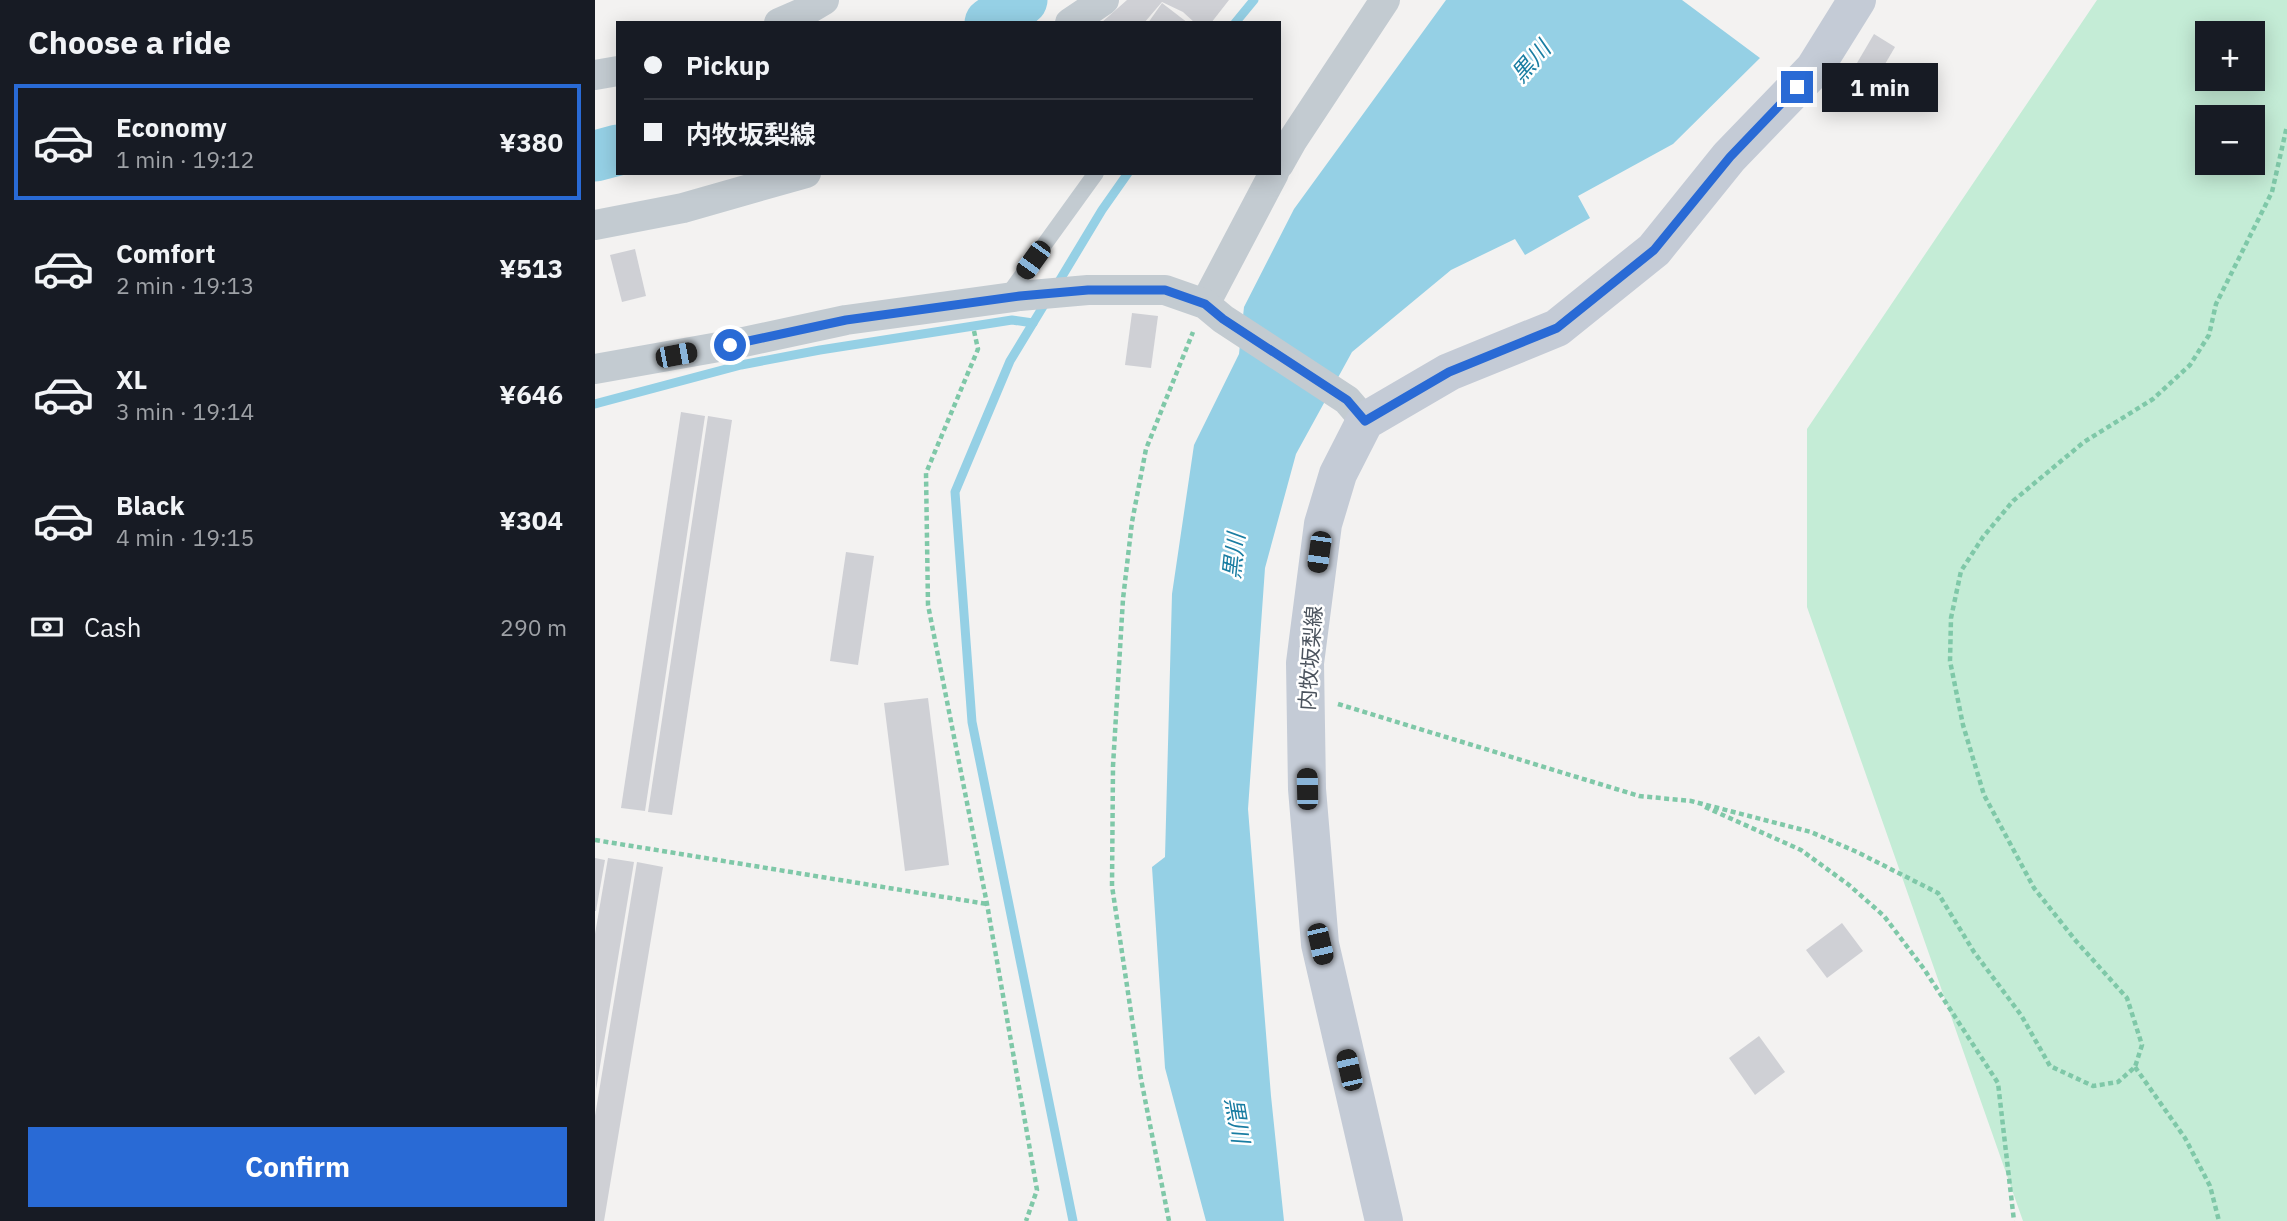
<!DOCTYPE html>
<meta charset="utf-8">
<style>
body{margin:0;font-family:"IBM Plex Sans","Noto Sans JP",sans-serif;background:#242831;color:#f1f3f6;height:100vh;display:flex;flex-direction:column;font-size:26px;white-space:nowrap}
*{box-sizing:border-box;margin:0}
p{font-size:23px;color:#9ea1a6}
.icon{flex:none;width:38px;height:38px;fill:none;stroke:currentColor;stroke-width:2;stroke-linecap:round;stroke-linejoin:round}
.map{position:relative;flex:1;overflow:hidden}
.panel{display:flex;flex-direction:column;background:#171b24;width:595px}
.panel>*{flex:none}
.banner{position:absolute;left:21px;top:21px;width:665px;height:154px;border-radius:0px;box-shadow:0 4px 18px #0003;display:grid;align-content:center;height:154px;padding:0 28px;background:#171b24}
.tools{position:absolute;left:1600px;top:21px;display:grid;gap:14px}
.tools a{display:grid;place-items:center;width:70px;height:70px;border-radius:0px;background:#171b24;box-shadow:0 4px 18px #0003;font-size:35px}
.end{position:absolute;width:32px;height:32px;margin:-16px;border:9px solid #296ad5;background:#fff;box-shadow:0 0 0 4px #fff}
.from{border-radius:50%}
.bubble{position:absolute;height:49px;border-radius:0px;background:#171b24;box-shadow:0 4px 18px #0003;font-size:23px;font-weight:800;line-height:49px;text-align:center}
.car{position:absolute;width:21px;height:42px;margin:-21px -10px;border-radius:9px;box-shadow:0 0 5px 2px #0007;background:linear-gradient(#222 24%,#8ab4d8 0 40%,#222 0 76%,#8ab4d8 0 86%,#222 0)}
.banner b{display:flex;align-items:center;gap:24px;height:66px;font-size:26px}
.banner b+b{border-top:2px solid #363941}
.banner i{width:18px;height:18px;background:#f1f3f6}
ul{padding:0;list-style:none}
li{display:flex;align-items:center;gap:21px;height:116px;margin:0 14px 10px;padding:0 14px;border:4px solid transparent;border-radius:0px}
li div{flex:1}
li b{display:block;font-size:26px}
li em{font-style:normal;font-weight:800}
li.selected{border-color:#296ad5}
li>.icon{width:63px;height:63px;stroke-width:1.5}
h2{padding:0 28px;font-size:32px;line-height:84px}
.pay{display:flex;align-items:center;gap:18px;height:77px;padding:0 28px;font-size:26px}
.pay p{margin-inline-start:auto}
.action{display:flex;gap:14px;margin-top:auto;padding:14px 28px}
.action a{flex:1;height:80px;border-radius:0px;background:#296ad5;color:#fff;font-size:28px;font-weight:800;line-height:80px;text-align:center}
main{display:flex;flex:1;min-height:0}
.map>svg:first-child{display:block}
.green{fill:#c4ecd6;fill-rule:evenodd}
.water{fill:#95d0e5}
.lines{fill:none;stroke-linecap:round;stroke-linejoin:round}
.stream{stroke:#95d0e5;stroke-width:9}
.river{stroke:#95d0e5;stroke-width:51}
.building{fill:#cfd0d5}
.path{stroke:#7fc8a8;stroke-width:4.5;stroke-dasharray:5 3.5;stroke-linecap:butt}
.lane{stroke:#c3cbd1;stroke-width:16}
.street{stroke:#c3cbd1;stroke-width:30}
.secondary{stroke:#c4cbd6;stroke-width:38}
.route{stroke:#296ad5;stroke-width:9}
.labels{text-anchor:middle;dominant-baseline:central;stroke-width:5;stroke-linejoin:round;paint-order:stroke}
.street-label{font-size:21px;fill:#4b535d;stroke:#fff}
.water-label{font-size:23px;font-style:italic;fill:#197da2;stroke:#fff}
</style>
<main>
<section class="panel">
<h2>Choose a ride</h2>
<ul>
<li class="selected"><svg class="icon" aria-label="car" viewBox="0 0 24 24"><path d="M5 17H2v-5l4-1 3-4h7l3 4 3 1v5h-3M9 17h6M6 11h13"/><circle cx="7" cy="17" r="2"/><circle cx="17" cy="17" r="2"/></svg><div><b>Economy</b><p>1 min · 19:12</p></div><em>¥380</em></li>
<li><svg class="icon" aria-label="car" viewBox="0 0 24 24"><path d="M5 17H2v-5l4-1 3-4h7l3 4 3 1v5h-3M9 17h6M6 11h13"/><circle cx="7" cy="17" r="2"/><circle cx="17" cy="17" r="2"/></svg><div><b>Comfort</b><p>2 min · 19:13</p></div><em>¥513</em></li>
<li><svg class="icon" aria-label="car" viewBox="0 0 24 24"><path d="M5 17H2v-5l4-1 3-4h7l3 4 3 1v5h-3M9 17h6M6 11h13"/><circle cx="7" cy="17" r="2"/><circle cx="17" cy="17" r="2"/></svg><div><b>XL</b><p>3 min · 19:14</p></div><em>¥646</em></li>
<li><svg class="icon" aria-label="car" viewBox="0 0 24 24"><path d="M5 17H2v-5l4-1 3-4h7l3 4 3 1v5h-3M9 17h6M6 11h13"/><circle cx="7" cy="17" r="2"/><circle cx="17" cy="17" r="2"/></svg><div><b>Black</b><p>4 min · 19:15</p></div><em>¥304</em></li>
</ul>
<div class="pay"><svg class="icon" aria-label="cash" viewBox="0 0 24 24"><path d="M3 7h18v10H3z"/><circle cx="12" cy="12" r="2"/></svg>Cash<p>290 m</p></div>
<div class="action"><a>Confirm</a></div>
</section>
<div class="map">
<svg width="1692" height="1221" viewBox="0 0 1692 1221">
<rect width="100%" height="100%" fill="#f3f2f1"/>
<path class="green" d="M1502,0H1692V1221H1428L1212,607V429ZM1612,33H1657V79H1612ZM1612,117H1657V163H1612Z"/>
<polygon class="water" points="851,0 1087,0 1165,58 1078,144 983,196 995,218 930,255 920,239 856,270 757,352 701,454 670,568 653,809 676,1096 689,1221 611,1221 570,1068 557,867 570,857 577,594 599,445 644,354 649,307 699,209"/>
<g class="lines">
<g class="stream">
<polyline points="640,23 659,0"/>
<polyline points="460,288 507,210 533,173"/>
<polyline points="452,300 415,361 360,492 377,722 478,1221"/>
<polyline points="0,404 146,365 225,350 417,320 438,323"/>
</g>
<g class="river">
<polyline points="395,23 427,0"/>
<polyline points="0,156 23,150"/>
</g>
</g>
<g class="building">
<polygon points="532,0 634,0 616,23 600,23 588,12 567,2 549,23 506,23"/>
<polygon points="567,3 593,23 553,23"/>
<polygon points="1279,34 1300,47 1283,76 1262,63"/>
<polygon points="40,249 51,296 27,302 15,255"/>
<polygon points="537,313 563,316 556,368 530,365"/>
<polygon points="86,412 110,416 50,811 26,808"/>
<polygon points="113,416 137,420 77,815 53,812"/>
<polygon points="251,552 279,556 263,665 235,661"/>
<polygon points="333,698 354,865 310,871 289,703"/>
<polygon points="0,858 10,860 1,911 0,911"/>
<polygon points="13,858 39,862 1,1090 0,934"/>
<polygon points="42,862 68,867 9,1221 0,1221 0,1116"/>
<polygon points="1247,923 1268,951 1232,978 1211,950"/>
<polygon points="1164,1036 1190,1072 1160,1095 1134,1058"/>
</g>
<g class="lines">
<g class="path">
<polyline points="379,331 383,349 331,473 333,605 392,904 442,1190 431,1221"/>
<polyline points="743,704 1044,796 1096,801 1216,832 1262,852 1343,893 1379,952 1426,1015 1455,1066 1498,1086 1523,1082 1540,1067 1547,1045 1532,998 1481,941 1439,888 1389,795 1368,725 1355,661 1356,618 1366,571 1388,537 1418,501 1489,442 1558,399 1595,365 1614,335 1621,304 1677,192 1692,126"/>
<polyline points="1110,807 1206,850 1254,885 1289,916 1329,969 1403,1083 1419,1221"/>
<polyline points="0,840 392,904"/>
<polyline points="1540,1067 1590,1138 1615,1186 1624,1221"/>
<polyline points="574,1221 546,1079 517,886 518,766 528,599 537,522 551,449 598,332"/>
</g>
<polyline class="lane" points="410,299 501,173"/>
<g class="street">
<polyline points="184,23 207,13 229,0"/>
<polyline points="475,23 509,0"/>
<polyline points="0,75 23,71"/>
<polyline points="684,164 697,141 790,0"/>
<polyline points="0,225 88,208 211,173"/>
<polyline points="610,304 679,173"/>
<polyline points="0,369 135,345 251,320 425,296 493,290 570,290 610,304 628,319 752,400 770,421"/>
</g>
<polyline class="secondary" points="789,1221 725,944 712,789 710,663 728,524 743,474 770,421 854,372 962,328 1059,250 1134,157 1219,69 1262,0"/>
</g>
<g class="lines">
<polyline class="route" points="135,345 251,320 425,296 493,290 570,290 610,304 628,319 752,400 770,421 854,372 962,328 1059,250 1135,157 1202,87"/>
</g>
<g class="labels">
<g class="street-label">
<text transform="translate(715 658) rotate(-86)">内牧坂梨線</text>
</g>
<g class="water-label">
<text transform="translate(935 61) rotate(-49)">黒川</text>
<text transform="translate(638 556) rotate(-84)">黒川</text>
<text transform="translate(643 1120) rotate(80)">黒川</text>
</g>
</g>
</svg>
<div class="tools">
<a>+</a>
<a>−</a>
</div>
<i class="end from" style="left:135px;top:345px"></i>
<i class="end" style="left:1202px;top:87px"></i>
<div class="bubble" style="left:1227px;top:63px;width:116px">1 min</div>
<i class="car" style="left:438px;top:260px;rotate:216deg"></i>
<i class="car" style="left:81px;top:355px;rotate:79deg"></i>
<i class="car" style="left:724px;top:552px;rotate:188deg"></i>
<i class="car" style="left:712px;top:789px;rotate:359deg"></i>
<i class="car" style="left:725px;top:944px;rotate:167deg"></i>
<i class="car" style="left:754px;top:1070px;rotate:347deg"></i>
<div class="banner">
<b><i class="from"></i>Pickup</b>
<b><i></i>内牧坂梨線</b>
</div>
</div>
</main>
